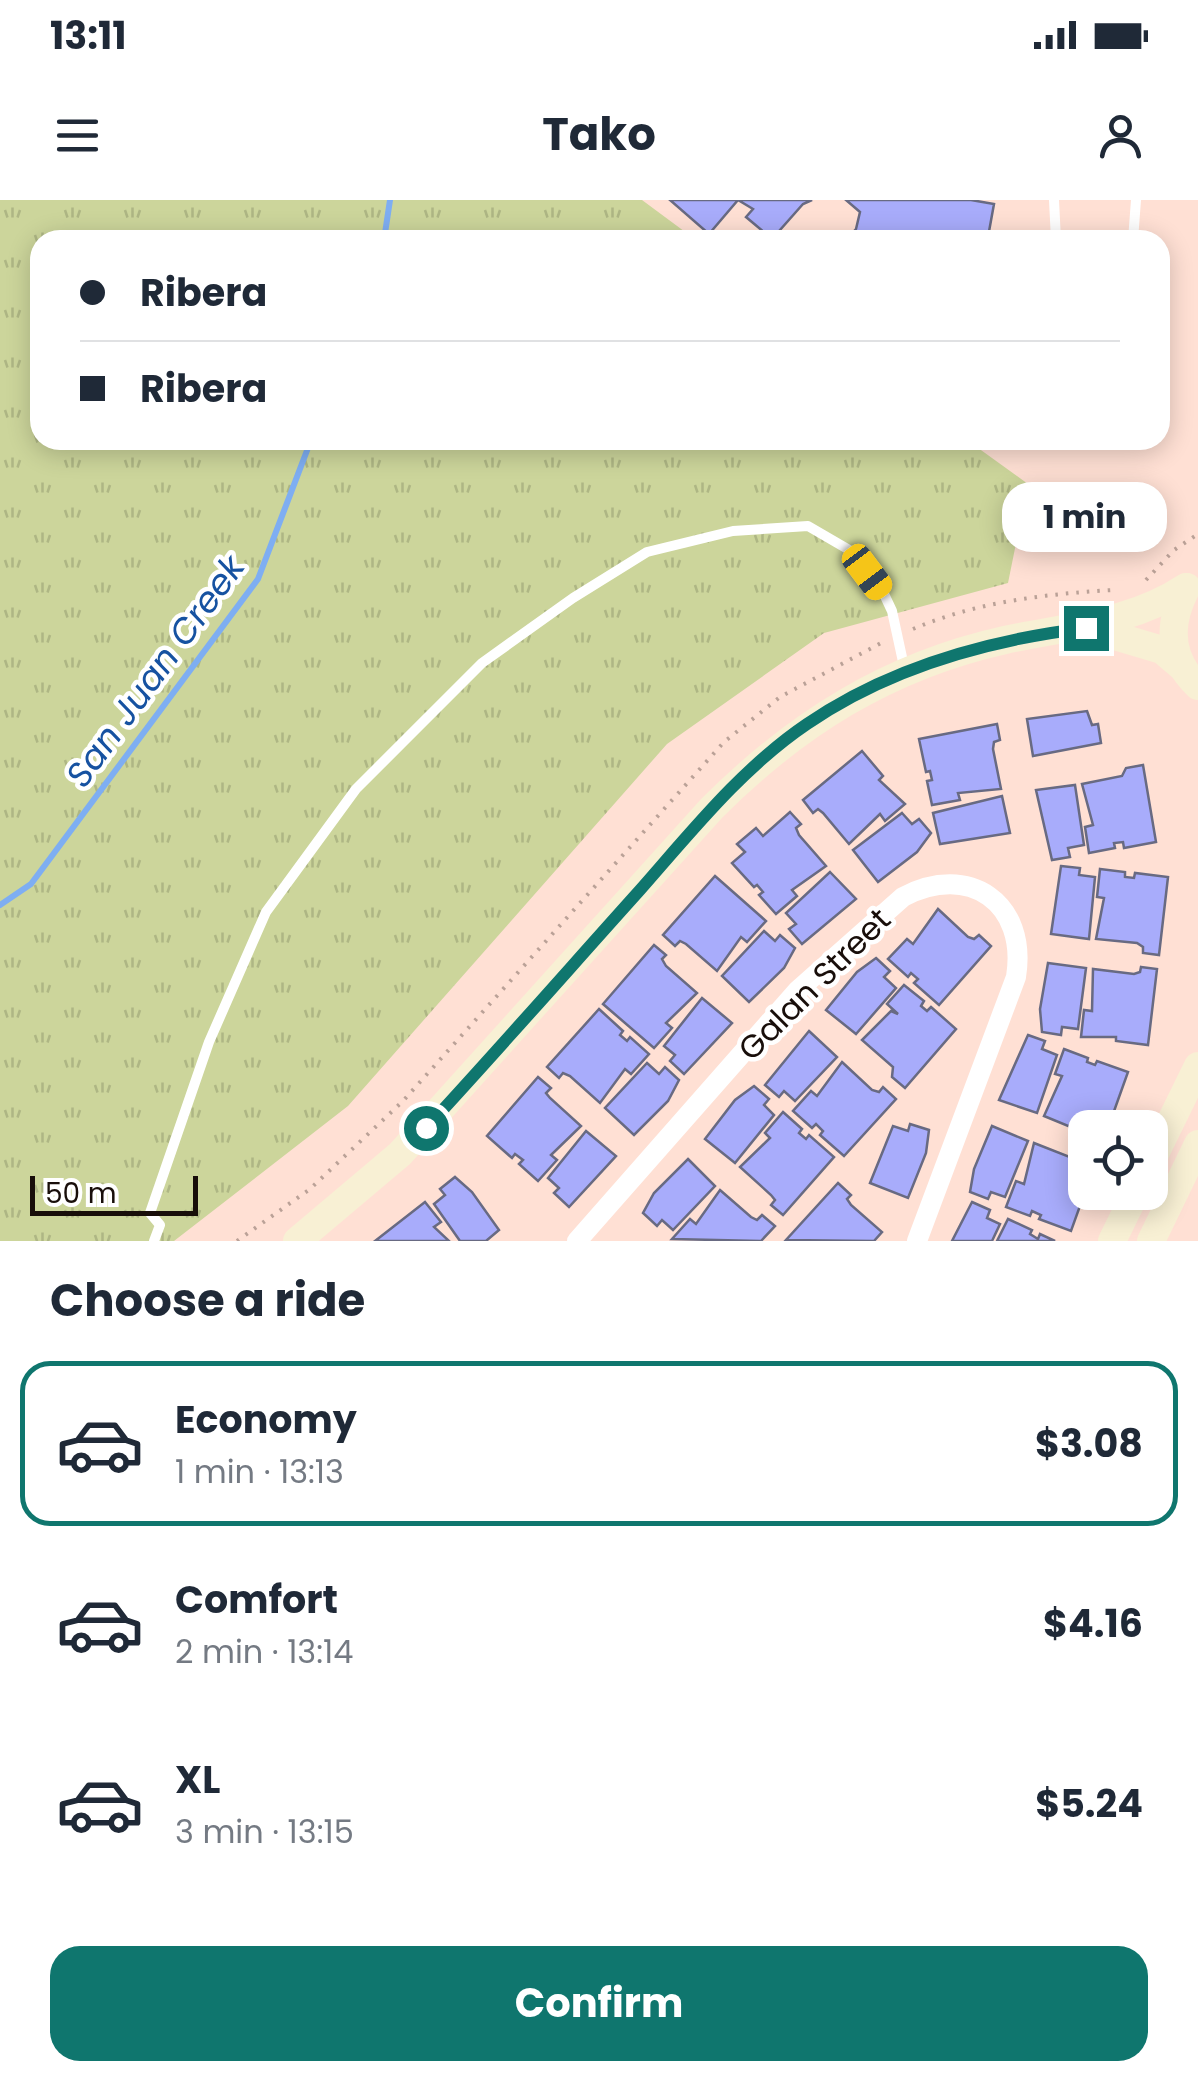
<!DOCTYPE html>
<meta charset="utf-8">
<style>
body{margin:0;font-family:Poppins,sans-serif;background:#f2f2f3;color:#1f2937;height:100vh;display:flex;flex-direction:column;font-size:38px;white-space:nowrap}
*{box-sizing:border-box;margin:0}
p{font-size:32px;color:#747a83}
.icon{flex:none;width:55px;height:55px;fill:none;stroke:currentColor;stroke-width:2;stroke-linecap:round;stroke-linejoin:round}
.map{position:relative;height:1041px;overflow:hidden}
.panel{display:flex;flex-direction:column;background:#fff;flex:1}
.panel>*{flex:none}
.guide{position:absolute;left:30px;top:30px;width:1140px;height:220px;border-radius:30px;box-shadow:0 5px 25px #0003;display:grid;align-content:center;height:220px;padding:0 50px;background:#fff}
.buttons{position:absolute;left:1068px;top:910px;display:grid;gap:20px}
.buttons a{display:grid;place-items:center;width:100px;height:100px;border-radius:20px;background:#fff;box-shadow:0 5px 25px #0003;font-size:50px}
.scale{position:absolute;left:30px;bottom:25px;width:168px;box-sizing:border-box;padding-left:10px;border:5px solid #180e0a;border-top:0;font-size:28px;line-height:35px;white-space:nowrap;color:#180e0a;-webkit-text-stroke:8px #fff;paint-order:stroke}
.end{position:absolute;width:45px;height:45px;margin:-22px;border:12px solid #0f766e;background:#fff;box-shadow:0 0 0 5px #fff}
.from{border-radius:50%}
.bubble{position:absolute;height:70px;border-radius:30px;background:#fff;box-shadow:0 5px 25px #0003;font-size:32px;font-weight:700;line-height:70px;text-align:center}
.car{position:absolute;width:30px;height:60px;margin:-30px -15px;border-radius:12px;box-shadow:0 0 8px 2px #0007;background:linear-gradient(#f5c518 24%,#345 0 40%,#f5c518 0 76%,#345 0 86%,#f5c518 0)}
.guide b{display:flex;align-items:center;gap:35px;height:95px;font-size:38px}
.guide b+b{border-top:2px solid #e0e1e3}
.guide i{width:25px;height:25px;background:#1f2937}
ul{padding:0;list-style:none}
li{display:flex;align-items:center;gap:30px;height:165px;margin:0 20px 15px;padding:0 30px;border:5px solid transparent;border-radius:30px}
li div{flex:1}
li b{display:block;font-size:38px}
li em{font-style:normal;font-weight:700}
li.on{border-color:#0f766e}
li>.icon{width:90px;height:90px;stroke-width:1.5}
h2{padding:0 50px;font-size:45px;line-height:120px}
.primary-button{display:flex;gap:20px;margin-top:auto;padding:20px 50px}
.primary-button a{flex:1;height:115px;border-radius:30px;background:#0f766e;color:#fff;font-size:40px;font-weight:700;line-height:115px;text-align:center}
.status{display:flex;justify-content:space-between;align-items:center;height:70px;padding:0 50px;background:#fff;direction:ltr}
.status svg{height:28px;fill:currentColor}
header{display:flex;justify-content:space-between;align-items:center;height:130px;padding:0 50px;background:#fff;font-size:45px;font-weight:700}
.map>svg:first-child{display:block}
.grass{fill:url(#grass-tufts)}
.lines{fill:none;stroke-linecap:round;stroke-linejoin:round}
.stream{stroke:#7eaef2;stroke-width:6}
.building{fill:#a8acfb;stroke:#686a82;stroke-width:2.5}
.path{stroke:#baa197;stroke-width:4;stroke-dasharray:2.5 8;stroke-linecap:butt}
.lane{stroke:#fff;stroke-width:10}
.street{stroke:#fff;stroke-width:20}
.secondary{stroke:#f8f0d4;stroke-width:28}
.route{stroke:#0f766e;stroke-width:12}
.labels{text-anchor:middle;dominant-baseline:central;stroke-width:9;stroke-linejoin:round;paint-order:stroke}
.street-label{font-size:32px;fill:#180e0a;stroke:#fff}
.water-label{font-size:35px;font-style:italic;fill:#1652a1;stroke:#fff}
</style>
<div class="status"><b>13:11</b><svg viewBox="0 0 49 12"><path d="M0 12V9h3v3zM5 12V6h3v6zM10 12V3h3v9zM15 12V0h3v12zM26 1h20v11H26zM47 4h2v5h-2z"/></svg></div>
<header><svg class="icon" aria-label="menu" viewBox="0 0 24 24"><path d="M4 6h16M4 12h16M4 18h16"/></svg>Tako<svg class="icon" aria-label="person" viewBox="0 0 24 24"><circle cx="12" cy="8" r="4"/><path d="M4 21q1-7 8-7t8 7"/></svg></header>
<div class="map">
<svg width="1198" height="1041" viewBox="0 0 1198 1041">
<defs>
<pattern id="grass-tufts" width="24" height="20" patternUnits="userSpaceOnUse" patternTransform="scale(2.5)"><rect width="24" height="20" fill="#ccd59b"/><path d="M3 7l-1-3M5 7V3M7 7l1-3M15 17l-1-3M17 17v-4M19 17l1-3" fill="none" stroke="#aeb684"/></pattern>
</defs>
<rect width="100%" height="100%" fill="#ffe0d4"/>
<polygon class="grass" points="0,0 642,0 696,40 40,40 40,240 967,240 1028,284 1008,383 824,433 667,544 348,906 174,1041 0,1041"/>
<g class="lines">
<g class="stream">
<polyline points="384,40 390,0"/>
<polyline points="0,705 31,684 258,379 311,240"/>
</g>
</g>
<g class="building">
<polygon points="670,0 812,0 803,4 772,39 746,17 753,9 738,0 709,34"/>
<polygon points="846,0 971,0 994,4 988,37 846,40 856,29 860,12"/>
<polygon points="1087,511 1092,525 1098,524 1101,543 1033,556 1027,519"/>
<polygon points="997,524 1000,540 994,542 993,549 1001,589 958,593 960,600 932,605 927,581 932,580 930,571 926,572 919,539"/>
<polygon points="862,551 883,576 879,580 905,604 885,621 880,614 849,644 823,613 818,609 813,613 803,600"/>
<polygon points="1143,565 1156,642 1124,648 1123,642 1114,643 1115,648 1089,653 1085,627 1093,625 1082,584 1122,576 1126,568"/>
<polygon points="1075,585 1084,645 1068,648 1070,657 1052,660 1036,590"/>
<polygon points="1002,596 1010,633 940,644 933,613"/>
<polygon points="790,612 801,624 796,628 799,635 826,666 792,690 797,696 776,714 759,695 763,692 757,685 754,687 732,663 745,652 737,644 756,628 763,636"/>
<polygon points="902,613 912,624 919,619 931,633 917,652 878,682 853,650"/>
<polygon points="1061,666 1080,668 1079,675 1095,677 1089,739 1051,734"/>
<polygon points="1100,669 1125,672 1125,677 1134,678 1135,673 1168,677 1159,755 1143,753 1143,747 1137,743 1096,739 1104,698 1097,697"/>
<polygon points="830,672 856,699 802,744 789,729 796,724 786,713"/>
<polygon points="715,676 766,721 747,742 741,737 717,771 686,744 680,741 675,746 663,735"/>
<polygon points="938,709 968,737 974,739 979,735 991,746 939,805 914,783 918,779 911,773 908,777 888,759 907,739 913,744"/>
<polygon points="764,731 775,741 780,735 795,748 784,768 749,802 722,776"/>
<polygon points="654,745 666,755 662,759 666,766 697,793 666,823 672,828 654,848 603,804"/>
<polygon points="876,758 890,771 884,777 896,788 856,834 826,810 857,772"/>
<polygon points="1048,763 1086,768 1078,829 1062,827 1061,835 1042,832 1040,809"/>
<polygon points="1141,767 1157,769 1148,845 1116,841 1116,837 1081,837 1084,810 1092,811 1093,769 1134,774 1140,772"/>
<polygon points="904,785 924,801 921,806 927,811 931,807 956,829 905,888 892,877 893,867 862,840 891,811 898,814 887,804"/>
<polygon points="702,798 732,823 684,874 670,861 675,855 664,846"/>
<polygon points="599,809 623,831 620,835 627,841 630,837 649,854 631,874 625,869 600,903 570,876 563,873 559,878 547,867"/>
<polygon points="809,831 837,857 795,901 784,891 779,897 765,885"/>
<polygon points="1028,835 1045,841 1042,849 1057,855 1037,913 999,900"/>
<polygon points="1064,849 1088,858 1087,862 1095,865 1097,861 1128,872 1108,928 1085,928 1085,933 1044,916 1062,876 1055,874"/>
<polygon points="842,862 872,890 879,892 883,887 896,899 844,956 820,935 823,931 816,924 812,928 793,911 811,891 817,896"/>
<polygon points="647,863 659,874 665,867 679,880 668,901 634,935 605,908"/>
<polygon points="538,877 551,888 546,893 550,898 581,926 551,955 557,960 538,981 519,964 523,960 515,954 512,958 487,936"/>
<polygon points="754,886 769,899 764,905 774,915 735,963 705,939 735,900"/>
<polygon points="783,912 802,929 799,933 806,939 809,935 834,957 783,1015 771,1005 775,1000 771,995 740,967 770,938 765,933"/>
<polygon points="910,924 929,930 926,953 908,998 870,983 893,926 908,931"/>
<polygon points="992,926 1028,941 1005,997 991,992 988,999 970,992 974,969"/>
<polygon points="586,931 616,956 569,1007 554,993 559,988 548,978"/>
<polygon points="1034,943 1072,958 1085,953 1085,992 1071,1031 1039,1019 1041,1015 1032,1011 1030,1016 1006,1007 1016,981 1024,984"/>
<polygon points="688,959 715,986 673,1030 662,1020 657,1026 643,1013 654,993"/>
<polygon points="455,977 472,992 499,1030 486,1041 460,1041 434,1004 445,995 440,989"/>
<polygon points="838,983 851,995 847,999 851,1005 882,1032 874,1041 786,1040"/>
<polygon points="720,990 751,1017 757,1020 762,1015 775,1026 761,1041 672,1039 690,1019 696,1024"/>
<polygon points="425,1002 441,1022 434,1027 449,1041 375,1041"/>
<polygon points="972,1002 990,1010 987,1018 1000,1024 992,1041 952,1041"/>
<polygon points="1008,1019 1032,1030 1030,1034 1038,1039 1040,1034 1055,1041 997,1041"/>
</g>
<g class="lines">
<g class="path">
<polyline points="1146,380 1174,350 1198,334"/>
<path d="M913,429C976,402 1045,394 1113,390"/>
<polyline points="237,1041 310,989 403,901 724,542 780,497 881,443"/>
</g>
<g class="lane">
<polyline points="1054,0 1056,40"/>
<polyline points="1133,40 1136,0"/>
<polyline points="1160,103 1160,110"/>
<polyline points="154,1041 160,1025 150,1013 209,842 266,712 356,589 482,463 573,398 647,352 733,331 808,326 851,351 884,394 892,411 905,471"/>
</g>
<path class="street" d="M577,1041L797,791L903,697C969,662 1028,703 1016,777L917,1041"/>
<g class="secondary">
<path d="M1187,387C1168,422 1167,457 1198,486"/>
<polyline points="1088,428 1162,450 1182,467"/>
<polyline points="1150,964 1198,866"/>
<path d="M297,1041L400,954L712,608C796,524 888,466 1005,440C1069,426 1130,424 1186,387"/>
<polyline points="1112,1041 1136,992"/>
<polyline points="1151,1041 1198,944"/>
</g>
</g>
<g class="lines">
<path class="route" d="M426,928C498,850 569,769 640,690C692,631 742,568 807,524C890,467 989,440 1086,428"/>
</g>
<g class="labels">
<g class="street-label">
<text transform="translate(814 784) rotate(-45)">Galan Street</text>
</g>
<g class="water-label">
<text transform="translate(155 471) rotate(-54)">San Juan Creek</text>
</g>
</g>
</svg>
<div class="buttons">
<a><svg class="icon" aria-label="locate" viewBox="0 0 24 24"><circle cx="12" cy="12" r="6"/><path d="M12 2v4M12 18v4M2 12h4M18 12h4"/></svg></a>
</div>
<div class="scale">50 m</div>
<i class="end from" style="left:426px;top:928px"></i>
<i class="end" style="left:1086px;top:428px"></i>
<div class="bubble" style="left:1002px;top:282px;width:165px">1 min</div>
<i class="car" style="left:867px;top:372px;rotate:143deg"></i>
<div class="guide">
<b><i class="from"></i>Ribera</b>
<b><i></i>Ribera</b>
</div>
</div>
<section class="panel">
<h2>Choose a ride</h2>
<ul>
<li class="on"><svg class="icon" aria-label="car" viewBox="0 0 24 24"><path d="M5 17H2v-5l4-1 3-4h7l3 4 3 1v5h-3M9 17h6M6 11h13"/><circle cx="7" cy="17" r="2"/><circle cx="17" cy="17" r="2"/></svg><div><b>Economy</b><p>1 min · 13:13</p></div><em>$3.08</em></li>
<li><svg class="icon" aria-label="car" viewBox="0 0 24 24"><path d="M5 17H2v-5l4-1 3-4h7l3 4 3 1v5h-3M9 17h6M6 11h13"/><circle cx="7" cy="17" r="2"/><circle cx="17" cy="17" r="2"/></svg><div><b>Comfort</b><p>2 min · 13:14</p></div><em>$4.16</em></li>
<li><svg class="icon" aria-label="car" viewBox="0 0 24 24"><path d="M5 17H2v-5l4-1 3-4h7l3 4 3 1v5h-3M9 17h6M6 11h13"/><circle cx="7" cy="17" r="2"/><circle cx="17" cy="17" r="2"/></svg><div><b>XL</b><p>3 min · 13:15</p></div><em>$5.24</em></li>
</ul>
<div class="primary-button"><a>Confirm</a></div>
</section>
